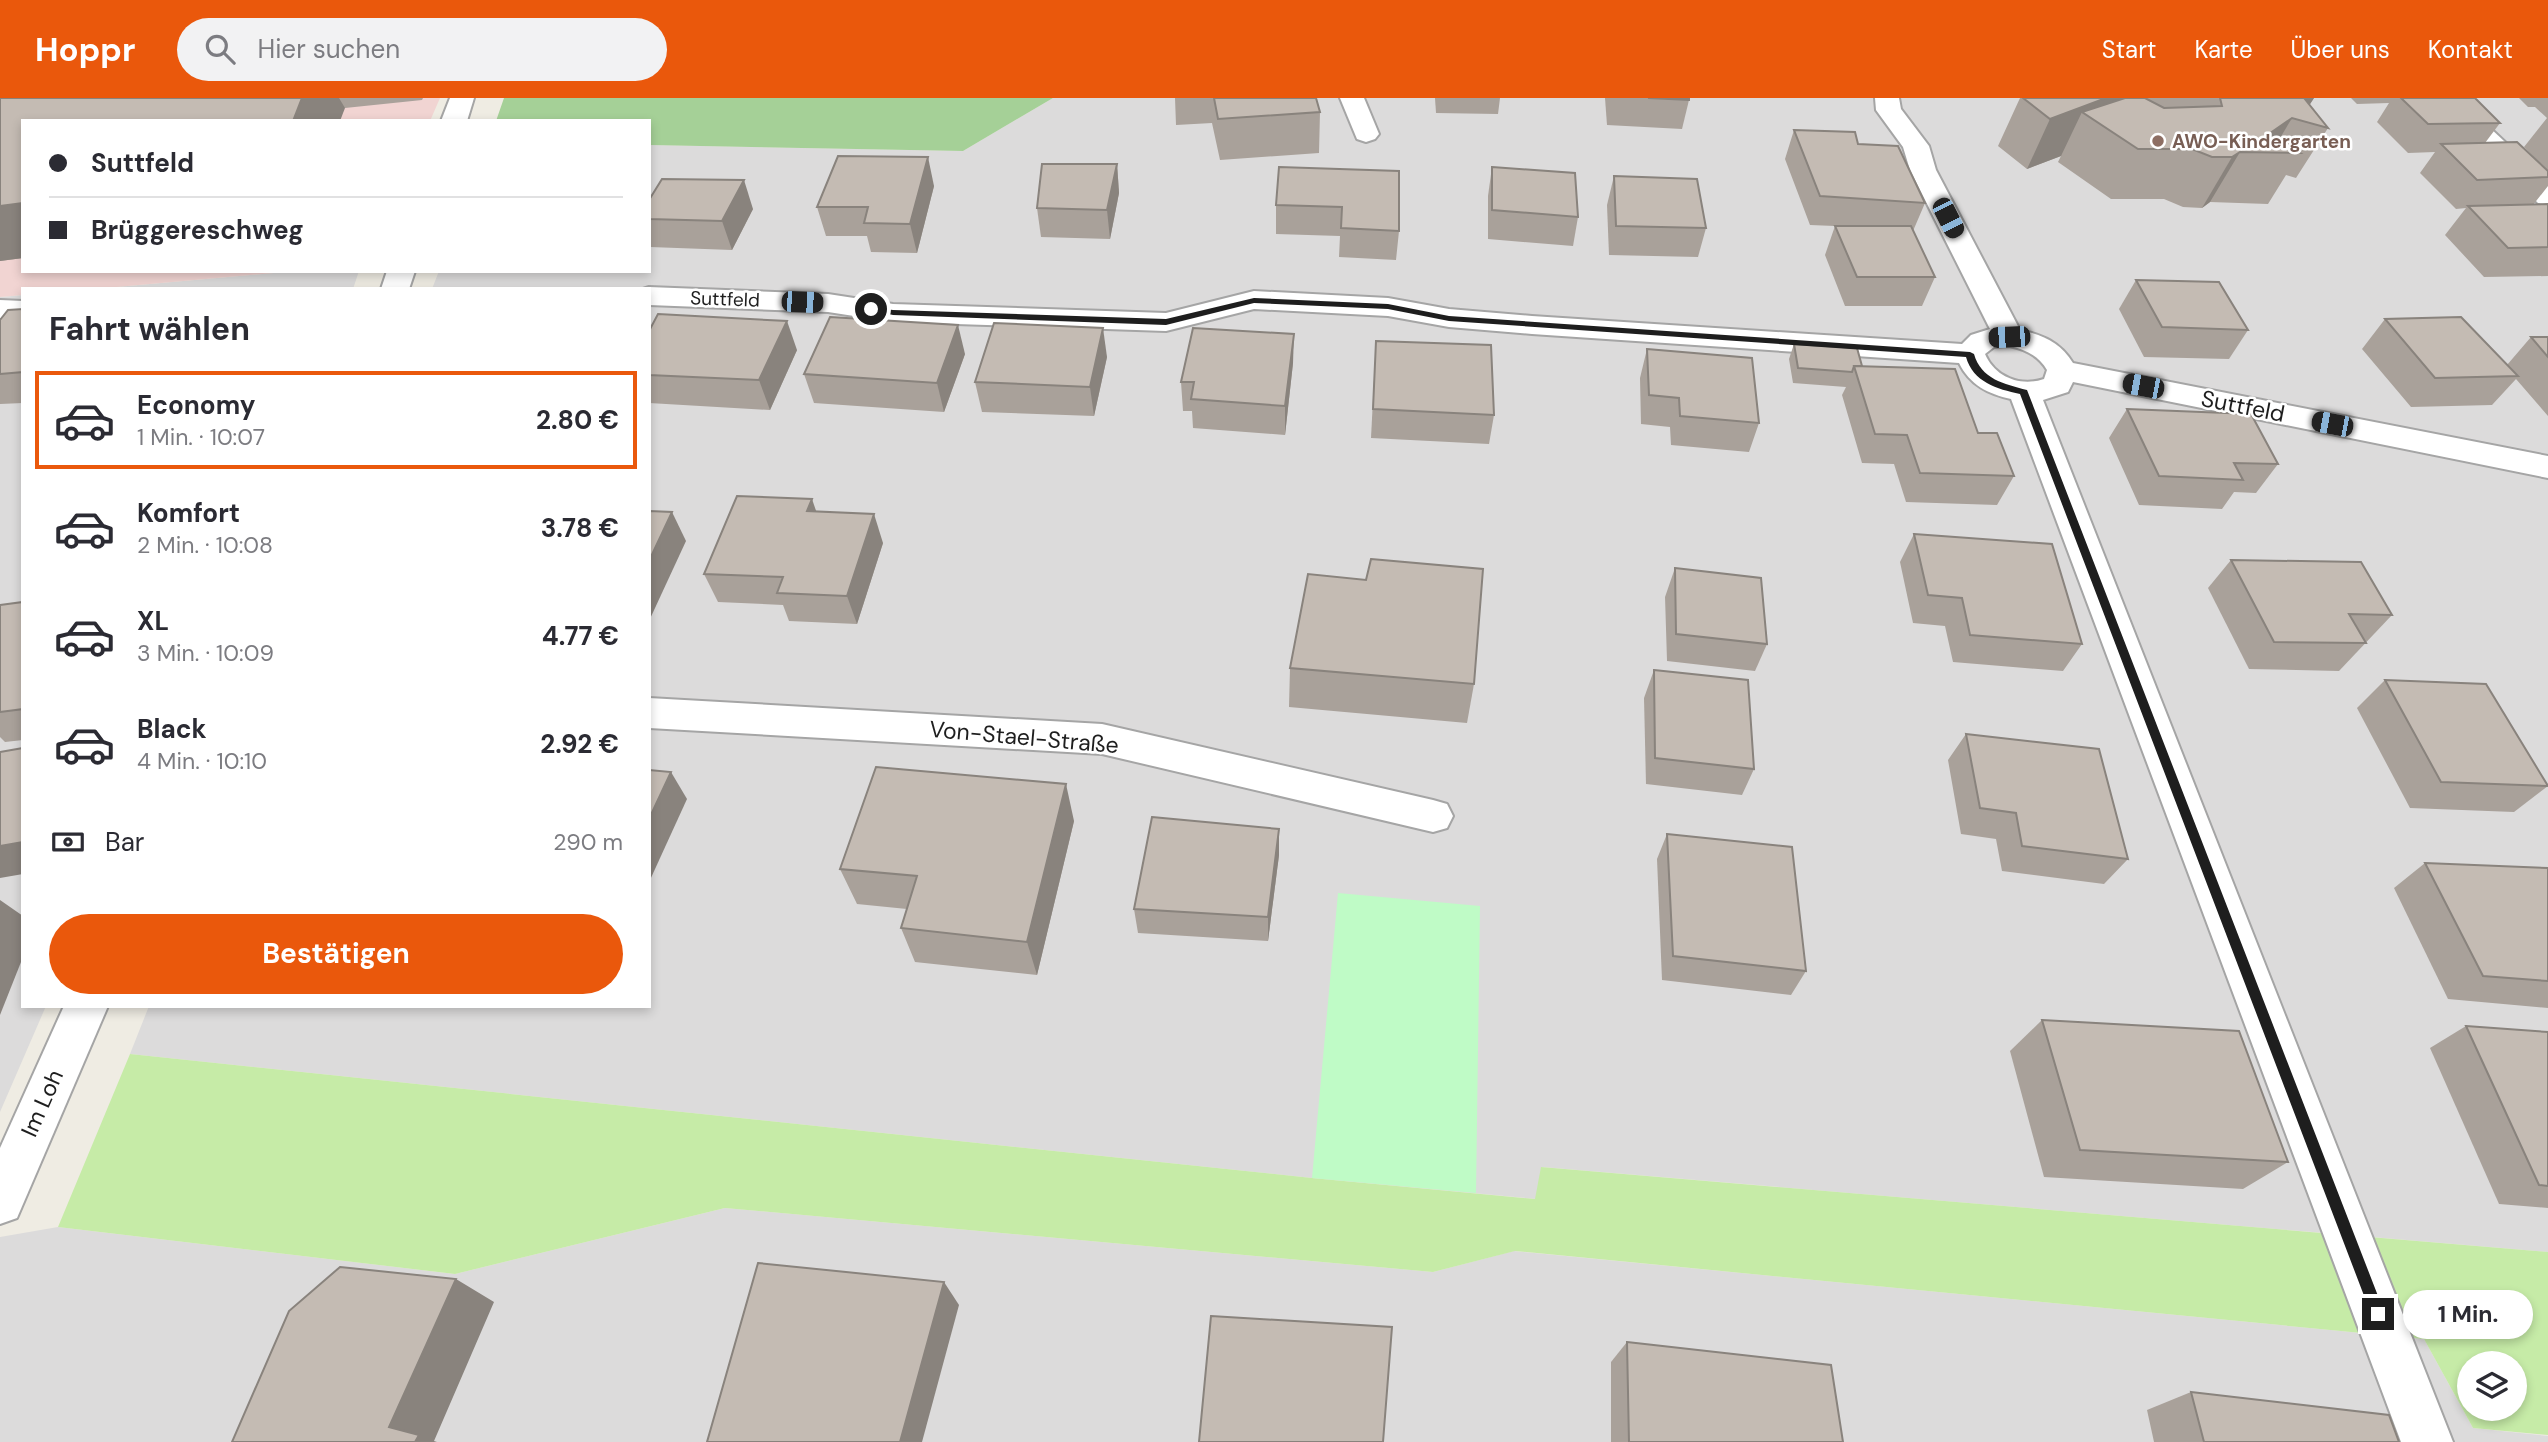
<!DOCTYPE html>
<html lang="de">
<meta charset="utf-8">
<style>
body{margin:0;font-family:"DM Sans",sans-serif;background:#f2f2f3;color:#2b2b33;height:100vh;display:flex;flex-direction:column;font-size:26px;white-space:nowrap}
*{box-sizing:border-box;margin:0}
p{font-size:23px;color:#7c7c81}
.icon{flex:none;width:38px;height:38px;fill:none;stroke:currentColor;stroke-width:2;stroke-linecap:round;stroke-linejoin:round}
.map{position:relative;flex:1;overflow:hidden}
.panel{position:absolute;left:21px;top:189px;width:630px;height:721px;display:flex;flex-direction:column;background:#fff;border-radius:0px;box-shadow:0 4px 10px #0003}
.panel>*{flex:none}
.banner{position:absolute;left:21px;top:21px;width:630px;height:154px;border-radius:0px;box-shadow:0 4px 10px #0003;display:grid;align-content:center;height:154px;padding:0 28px;background:#fff}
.fabs{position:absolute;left:2457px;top:1253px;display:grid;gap:14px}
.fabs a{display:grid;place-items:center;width:70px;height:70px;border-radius:50%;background:#fff;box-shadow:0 4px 10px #0003;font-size:35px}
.end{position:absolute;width:32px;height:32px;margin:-16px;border:9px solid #1e1e1e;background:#fff;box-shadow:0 0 0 4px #fff}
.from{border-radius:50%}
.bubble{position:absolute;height:49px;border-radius:24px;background:#fff;box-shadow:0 4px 10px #0003;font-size:23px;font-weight:700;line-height:49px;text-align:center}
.car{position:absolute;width:21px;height:42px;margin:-21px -10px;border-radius:9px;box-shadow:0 0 5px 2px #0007;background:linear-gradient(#222 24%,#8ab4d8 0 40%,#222 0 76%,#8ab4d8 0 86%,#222 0)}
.banner b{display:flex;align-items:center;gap:24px;height:66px;font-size:26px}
.banner b+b{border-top:2px solid #e1e1e2}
.banner i{width:18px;height:18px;background:#2b2b33}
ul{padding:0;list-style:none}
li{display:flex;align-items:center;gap:21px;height:98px;margin:0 14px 10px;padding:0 14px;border:4px solid transparent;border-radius:0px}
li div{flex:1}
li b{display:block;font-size:26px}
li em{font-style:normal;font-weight:700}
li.current{border-color:#ea580c}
li>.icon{width:63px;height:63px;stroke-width:1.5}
h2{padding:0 28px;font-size:32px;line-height:84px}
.pay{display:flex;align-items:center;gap:18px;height:77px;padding:0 28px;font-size:26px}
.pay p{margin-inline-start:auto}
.action{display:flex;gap:14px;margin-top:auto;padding:14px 28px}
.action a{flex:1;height:80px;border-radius:42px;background:#ea580c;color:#fff;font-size:28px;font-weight:700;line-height:80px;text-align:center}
header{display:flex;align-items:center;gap:42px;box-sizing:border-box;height:98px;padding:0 35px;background:#ea580c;color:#fff}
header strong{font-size:33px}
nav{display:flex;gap:38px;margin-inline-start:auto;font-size:24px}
.search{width:490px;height:63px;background:#f2f2f3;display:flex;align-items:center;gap:18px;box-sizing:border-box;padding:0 24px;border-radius:38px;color:#7c7c81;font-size:26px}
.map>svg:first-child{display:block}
.residential{fill:#dcdbdb}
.commercial{fill:#f1d4d2}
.grass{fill:#c6eba7;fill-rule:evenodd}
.forest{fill:#a5d097}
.park{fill:#bffbc6}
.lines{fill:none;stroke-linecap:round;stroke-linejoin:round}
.street-casing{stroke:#a5a5a5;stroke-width:4}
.street{fill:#fff;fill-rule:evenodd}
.wall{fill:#a9a19a}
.shaded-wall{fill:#89837d}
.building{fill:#c4bbb3;stroke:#89837d;stroke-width:2}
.route{fill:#1e1e1e}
.education-dot{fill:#8d6e63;stroke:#fff;stroke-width:2.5}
.labels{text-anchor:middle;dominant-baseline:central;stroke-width:5;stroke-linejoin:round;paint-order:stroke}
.far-education-label{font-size:19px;font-weight:bold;fill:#785e54;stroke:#fff;text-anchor:start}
.far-street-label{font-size:19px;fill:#1e1e1e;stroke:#fff}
.street-label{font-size:23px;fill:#1e1e1e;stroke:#fff}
</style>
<header>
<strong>Hoppr</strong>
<div class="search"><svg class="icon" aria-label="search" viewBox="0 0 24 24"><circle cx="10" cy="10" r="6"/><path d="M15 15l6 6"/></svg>Hier suchen</div>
<nav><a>Start</a><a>Karte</a><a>Über uns</a><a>Kontakt</a></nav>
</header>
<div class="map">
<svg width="2548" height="1344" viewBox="0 0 2548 1344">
<rect width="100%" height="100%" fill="#efece3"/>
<g class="residential">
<polygon points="1053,0 2548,0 2548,1154 1542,1069 1536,1101 1312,1080 130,956 149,908 649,908 649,191 432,191 439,173 649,173 649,47 963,53"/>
<polygon points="296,173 359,173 353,191 94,191"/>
<polygon points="23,197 23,908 46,908 0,1014 0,199"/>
<polygon points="725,1110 1433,1174 1514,1153 2424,1241 2473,1330 2548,1338 2548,1344 0,1344 0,1139 58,1129 455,1176"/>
</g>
<polygon class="commercial" points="0,0 440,0 430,23 23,23 23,173 296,173 94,191 23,191 23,197 0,199"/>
<path class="grass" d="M130,956L1312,1080L1535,1101L1541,1069L2548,1154V1337L2473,1330L2424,1241L1515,1153L1433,1174L725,1110L455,1176L58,1129ZM2469,1265H2515V1311H2469Z"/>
<polygon class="forest" points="504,0 1053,0 963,53 649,47 649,23 496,23"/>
<polygon class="park" points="1338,795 1480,808 1476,1095 1312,1080"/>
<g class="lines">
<g class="street-casing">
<g id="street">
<polygon points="450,0 474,0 467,23 441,23"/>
<polygon points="1340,0 1364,0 1379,36 1375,41 1366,44 1357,41"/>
<path d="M1875,0H1899L1901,11L1929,48L1936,72L2020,232C2043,237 2060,244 2073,265L2548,358V380L2073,284L2068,294L2043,302L2453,1344H2401L2011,301C1988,296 1970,287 1959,265L1532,236L1449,229L1388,218L1254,211L1166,233L893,224L828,214L649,207V191H643L649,189L828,196L893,206L1166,215L1254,193L1388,200L1449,211L1532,218L1962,246L1971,237L1990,231L1910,72L1903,49L1876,12ZM2009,248C2025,251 2039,258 2047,272L2044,281C2020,289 1995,279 1985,256L1994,249Z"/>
<polygon points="2432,0 2458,0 2548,84 2548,107 2538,105"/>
<polygon points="387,173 415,173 409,191 381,191"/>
<polygon points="0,202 23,203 23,221 0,220"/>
<polygon points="649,600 1102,626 1433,702 1447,706 1453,718 1447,730 1433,734 1102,656 649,630"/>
<polygon points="64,908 108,908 17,1120 0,1126 0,1050"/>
</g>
</g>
<use href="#street" class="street"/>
</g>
<g class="wall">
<polygon points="0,0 423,0 422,2 345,10 23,23 23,160 0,163"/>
<polygon points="1175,0 1316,0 1320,14 1319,55 1220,62 1212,25 1176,27"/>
<polygon points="1435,0 1500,0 1498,16 1436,15"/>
<polygon points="1605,0 1689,0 1689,2 1682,31 1607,27"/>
<polygon points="2020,0 2314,0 2309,7 2328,30 2296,80 2286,77 2268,106 2210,104 2202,110 2183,109 2164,101 2111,101 2058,64 2061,58 2027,71 1998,48"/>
<polygon points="2351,0 2475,0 2500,25 2485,45 2548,73 2548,88 2533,107 2548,106 2548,178 2484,179 2445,137 2466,110 2456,111 2420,75 2435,54 2408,55 2377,24 2389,5 2357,6"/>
<polygon points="2519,0 2548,0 2548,73 2524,49 2547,20 2535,9 2528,9"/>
<polygon points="1794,32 1858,46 1925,105 1913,133 1935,179 1922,208 1845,208 1825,157 1835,128 1810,127 1785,61"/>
<polygon points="1117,66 1119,95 1110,141 1041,139 1037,110"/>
<polygon points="1279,69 1399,133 1396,162 1339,159 1340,138 1276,136 1276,107"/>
<polygon points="1492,69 1578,119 1573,148 1488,141 1488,98"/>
<polygon points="1614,78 1706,130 1698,159 1609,157 1607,107"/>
<polygon points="934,88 917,155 871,154 867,138 826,138 817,109"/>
<polygon points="649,102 753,111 732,152 650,149"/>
<polygon points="2136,182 2248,232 2229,261 2144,259 2119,211"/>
<polygon points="23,211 23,305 0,306 0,222"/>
<polygon points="2385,221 2507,267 2531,239 2548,239 2548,318 2516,281 2492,307 2411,309 2362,251"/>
<polygon points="649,233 797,252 770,312 649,305"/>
<polygon points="1376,243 1494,317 1489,346 1371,340"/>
<polygon points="1794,246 1862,268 1978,335 2014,378 1997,407 1906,404 1894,366 1862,365 1842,297 1846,289 1793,285 1789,261"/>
<polygon points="1647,251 1759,325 1749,354 1671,347 1670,329 1641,326 1640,280"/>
<polygon points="965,256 944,314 814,305 804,276"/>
<polygon points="1107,259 1094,318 982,314 975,284"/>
<polygon points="1293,265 1285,337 1193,330 1192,313 1183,313 1181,284"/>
<polygon points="2127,311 2278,366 2256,395 2234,394 2222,411 2139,407 2109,340"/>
<polygon points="816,413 883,445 857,526 789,523 783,507 718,504 704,476"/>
<polygon points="1914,436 2082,546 2063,573 1953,564 1945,528 1913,525 1900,464"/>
<polygon points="2231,462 2392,517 2339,573 2249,571 2208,490"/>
<polygon points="1675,470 1767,546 1755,573 1667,563 1665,499"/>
<polygon points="23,504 23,642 5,644 0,639 0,507"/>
<polygon points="1290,570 1474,586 1467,625 1289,609"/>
<polygon points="1654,572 1754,671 1742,697 1646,686 1644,600"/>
<polygon points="2385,582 2548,688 2514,714 2410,710 2357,610"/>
<polygon points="1966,636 2128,761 2104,786 2002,773 1996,741 1961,736 1948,662"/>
<polygon points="1074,723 1037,877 915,864 901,830 907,811 857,806 840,771"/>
<polygon points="1667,736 1806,873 1791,897 1662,882 1657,761"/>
<polygon points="1279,757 1268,843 1138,835 1134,811"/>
<polygon points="2425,765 2548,770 2548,910 2448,901 2394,790"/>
<polygon points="2042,922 2288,1064 2243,1091 2044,1079 2010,953"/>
<polygon points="2466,928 2548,934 2548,1110 2499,1106 2430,950"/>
<polygon points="1627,1244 1843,1344 1611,1344 1611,1264"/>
<polygon points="2191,1294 2399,1344 2154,1344 2147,1312"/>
</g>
<g class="shaded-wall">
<polygon points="302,0 339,0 345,10 340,23 293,23"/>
<polygon points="2106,0 2145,0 2082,14 2061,58 2027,71 2050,21"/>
<polygon points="2302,0 2314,0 2300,22 2292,20 2271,55 2269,36"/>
<polygon points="2240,54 2210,104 2202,110 2232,59"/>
<polygon points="928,59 934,88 917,155 910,126"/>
<polygon points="1117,66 1119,95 1110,141 1107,112"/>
<polygon points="744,82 753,111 732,152 722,123"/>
<polygon points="23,105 23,160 0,163 0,108"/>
<polygon points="787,223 797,252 770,312 759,282"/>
<polygon points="958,227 965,256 944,314 937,285"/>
<polygon points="1103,230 1107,259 1094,318 1090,289"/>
<polygon points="1294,236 1293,265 1285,337 1285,308"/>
<polygon points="812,401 822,430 807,413"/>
<polygon points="672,414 686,443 649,523 649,463"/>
<polygon points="874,416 883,445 857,526 847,498"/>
<polygon points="671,674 687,701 650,782 649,721"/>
<polygon points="1066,686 1074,723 1037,877 1027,844"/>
<polygon points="1279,731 1279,757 1268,843 1268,819"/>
<polygon points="23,744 23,776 0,780 0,748"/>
<polygon points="0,802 23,818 23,859 0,917"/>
<polygon points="456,1181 494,1204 434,1343 437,1344 415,1344 389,1329"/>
<polygon points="944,1184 959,1207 922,1344 900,1344"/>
</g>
<g class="building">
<polygon points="0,0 302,0 293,23 23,23 23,105 0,108"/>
<polygon points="1214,0 1316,0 1320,14 1218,21"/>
<polygon points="1648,0 1689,0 1689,2"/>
<polygon points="2023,0 2106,0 2050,21"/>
<polygon points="2125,0 2145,0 2164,10 2222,8 2220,0 2304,0 2328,30 2292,20 2269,36 2300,55 2240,54 2232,59 2212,59 2192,51 2138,51 2082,14"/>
<polygon points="2401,0 2475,0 2500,25 2428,26"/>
<polygon points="1794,32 1855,34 1858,46 1898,48 1925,105 1820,98"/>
<polygon points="2517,44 2548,73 2548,79 2477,82 2441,46"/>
<polygon points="838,58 928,59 910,126 864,125 868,109 817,109"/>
<polygon points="1042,66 1117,66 1107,112 1037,110"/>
<polygon points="1279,69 1399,73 1399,133 1341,130 1342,109 1276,107"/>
<polygon points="1492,69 1575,75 1578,119 1492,112"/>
<polygon points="1614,78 1697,81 1706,130 1616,128"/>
<polygon points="662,81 744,82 722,123 649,121 649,102"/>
<polygon points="2548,106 2548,149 2508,150 2468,108"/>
<polygon points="1835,128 1911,128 1935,179 1857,179"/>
<polygon points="2136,182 2219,184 2248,232 2162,229"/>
<polygon points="23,211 23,274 0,276 0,222 8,212"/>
<polygon points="658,216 787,223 759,282 649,277 649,233"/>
<polygon points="830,219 958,227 937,285 804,276"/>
<polygon points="2461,219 2518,278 2435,280 2385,221"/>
<polygon points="994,225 1103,230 1090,289 975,284"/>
<polygon points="1193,230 1294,236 1285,308 1191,301 1194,284 1181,284"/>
<polygon points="2531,239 2548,239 2548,259"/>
<polygon points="1376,243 1491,247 1494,317 1373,311"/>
<polygon points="1794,246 1857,250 1862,268 1854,268 1852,274 1798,270"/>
<polygon points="1647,251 1752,260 1759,325 1680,318 1679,300 1649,297"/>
<polygon points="1854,268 1955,271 1978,335 1997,335 2014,378 1920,375 1907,337 1875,336"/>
<polygon points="2127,311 2251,316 2278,366 2234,365 2243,382 2159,378"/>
<polygon points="737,398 812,401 807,413 874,416 847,498 777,495 783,479 704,476"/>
<polygon points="649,413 672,414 649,463"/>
<polygon points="1914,436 2052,446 2082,546 1970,537 1962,500 1928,497"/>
<polygon points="1371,461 1483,471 1474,586 1290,570 1308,476 1366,482"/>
<polygon points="2231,462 2361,464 2392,517 2349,516 2366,545 2274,544"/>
<polygon points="1675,470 1761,480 1767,546 1676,536"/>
<polygon points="23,504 23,611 0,614 0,507"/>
<polygon points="1654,572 1748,582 1754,671 1655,660"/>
<polygon points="2385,582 2486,586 2548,688 2441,684"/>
<polygon points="1966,636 2099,651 2128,761 2022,748 2016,715 1980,710"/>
<polygon points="23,650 23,744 0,748 0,654"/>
<polygon points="876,669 1066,686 1027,844 901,830 917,778 840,771"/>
<polygon points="649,672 671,674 649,721"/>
<polygon points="1152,719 1279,731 1268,819 1134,811"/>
<polygon points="1667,736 1792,749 1806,873 1673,858"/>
<polygon points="2425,765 2548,770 2548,883 2483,878"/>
<polygon points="2042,922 2239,933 2288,1064 2080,1052"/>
<polygon points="2466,928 2548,934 2548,1088 2539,1087"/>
<polygon points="758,1165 944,1184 900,1344 707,1344"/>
<polygon points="340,1169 456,1181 389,1329 419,1337 415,1344 232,1344 289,1213"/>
<polygon points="1211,1218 1392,1229 1383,1344 1199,1344"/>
<polygon points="1627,1244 1831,1267 1843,1344 1629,1344"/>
<polygon points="2191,1294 2389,1317 2399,1344 2204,1344"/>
</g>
<path class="route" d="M1254,200L1388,206L1449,218L1970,254L1974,256C1981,281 2004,286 2027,292L2385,1216L2383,1221L2378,1223L2373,1221L2371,1216L2020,296C1997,291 1973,284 1966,259L1449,223L1388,211L1254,205L1166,227L893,217L867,211L871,209L893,212L1166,221Z"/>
<circle class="education-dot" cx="2158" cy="43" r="7"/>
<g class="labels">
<g class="far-education-label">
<text x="2172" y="43">AWO-Kindergarten</text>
</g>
<g class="far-street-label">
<text transform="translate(725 201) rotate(2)">Suttfeld</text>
</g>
<g class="street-label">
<text transform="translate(2243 308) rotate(11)">Suttfeld</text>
<text transform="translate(1024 639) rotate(5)">Von-Stael-Straße</text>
<text transform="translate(42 1005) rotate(-66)">Im Loh</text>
</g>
</g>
</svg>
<div class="fabs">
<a><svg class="icon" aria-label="layers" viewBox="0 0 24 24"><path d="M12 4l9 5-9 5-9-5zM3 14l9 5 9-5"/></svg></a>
</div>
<i class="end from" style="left:871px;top:211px"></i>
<i class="end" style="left:2378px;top:1216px"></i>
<div class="bubble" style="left:2403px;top:1192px;width:130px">1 Min.</div>
<i class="car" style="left:1948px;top:120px;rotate:153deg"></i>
<i class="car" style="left:802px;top:204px;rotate:92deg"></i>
<i class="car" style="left:2009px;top:239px;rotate:268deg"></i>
<i class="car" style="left:2143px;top:288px;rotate:281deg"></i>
<i class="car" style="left:2332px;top:326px;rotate:281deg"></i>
<div class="banner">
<b><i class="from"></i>Suttfeld</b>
<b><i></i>Brüggereschweg</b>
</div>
<section class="panel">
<h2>Fahrt wählen</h2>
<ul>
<li class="current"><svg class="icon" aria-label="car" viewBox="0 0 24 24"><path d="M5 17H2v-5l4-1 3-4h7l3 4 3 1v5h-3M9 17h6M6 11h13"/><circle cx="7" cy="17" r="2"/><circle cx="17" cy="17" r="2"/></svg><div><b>Economy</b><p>1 Min. · 10:07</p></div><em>2.80 €</em></li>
<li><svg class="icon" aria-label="car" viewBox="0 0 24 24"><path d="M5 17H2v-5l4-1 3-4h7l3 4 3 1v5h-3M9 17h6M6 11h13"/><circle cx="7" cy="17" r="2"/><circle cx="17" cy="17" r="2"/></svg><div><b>Komfort</b><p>2 Min. · 10:08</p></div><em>3.78 €</em></li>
<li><svg class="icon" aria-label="car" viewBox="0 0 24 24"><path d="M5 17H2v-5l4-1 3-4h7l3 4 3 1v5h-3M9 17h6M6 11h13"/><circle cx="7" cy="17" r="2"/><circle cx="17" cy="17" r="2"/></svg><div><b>XL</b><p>3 Min. · 10:09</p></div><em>4.77 €</em></li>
<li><svg class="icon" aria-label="car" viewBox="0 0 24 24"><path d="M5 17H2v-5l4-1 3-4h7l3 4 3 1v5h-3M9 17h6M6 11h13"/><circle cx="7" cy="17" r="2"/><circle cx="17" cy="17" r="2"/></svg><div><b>Black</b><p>4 Min. · 10:10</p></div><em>2.92 €</em></li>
</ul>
<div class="pay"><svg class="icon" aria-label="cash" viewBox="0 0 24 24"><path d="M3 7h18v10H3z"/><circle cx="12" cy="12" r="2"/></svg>Bar<p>290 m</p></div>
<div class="action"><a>Bestätigen</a></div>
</section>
</div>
